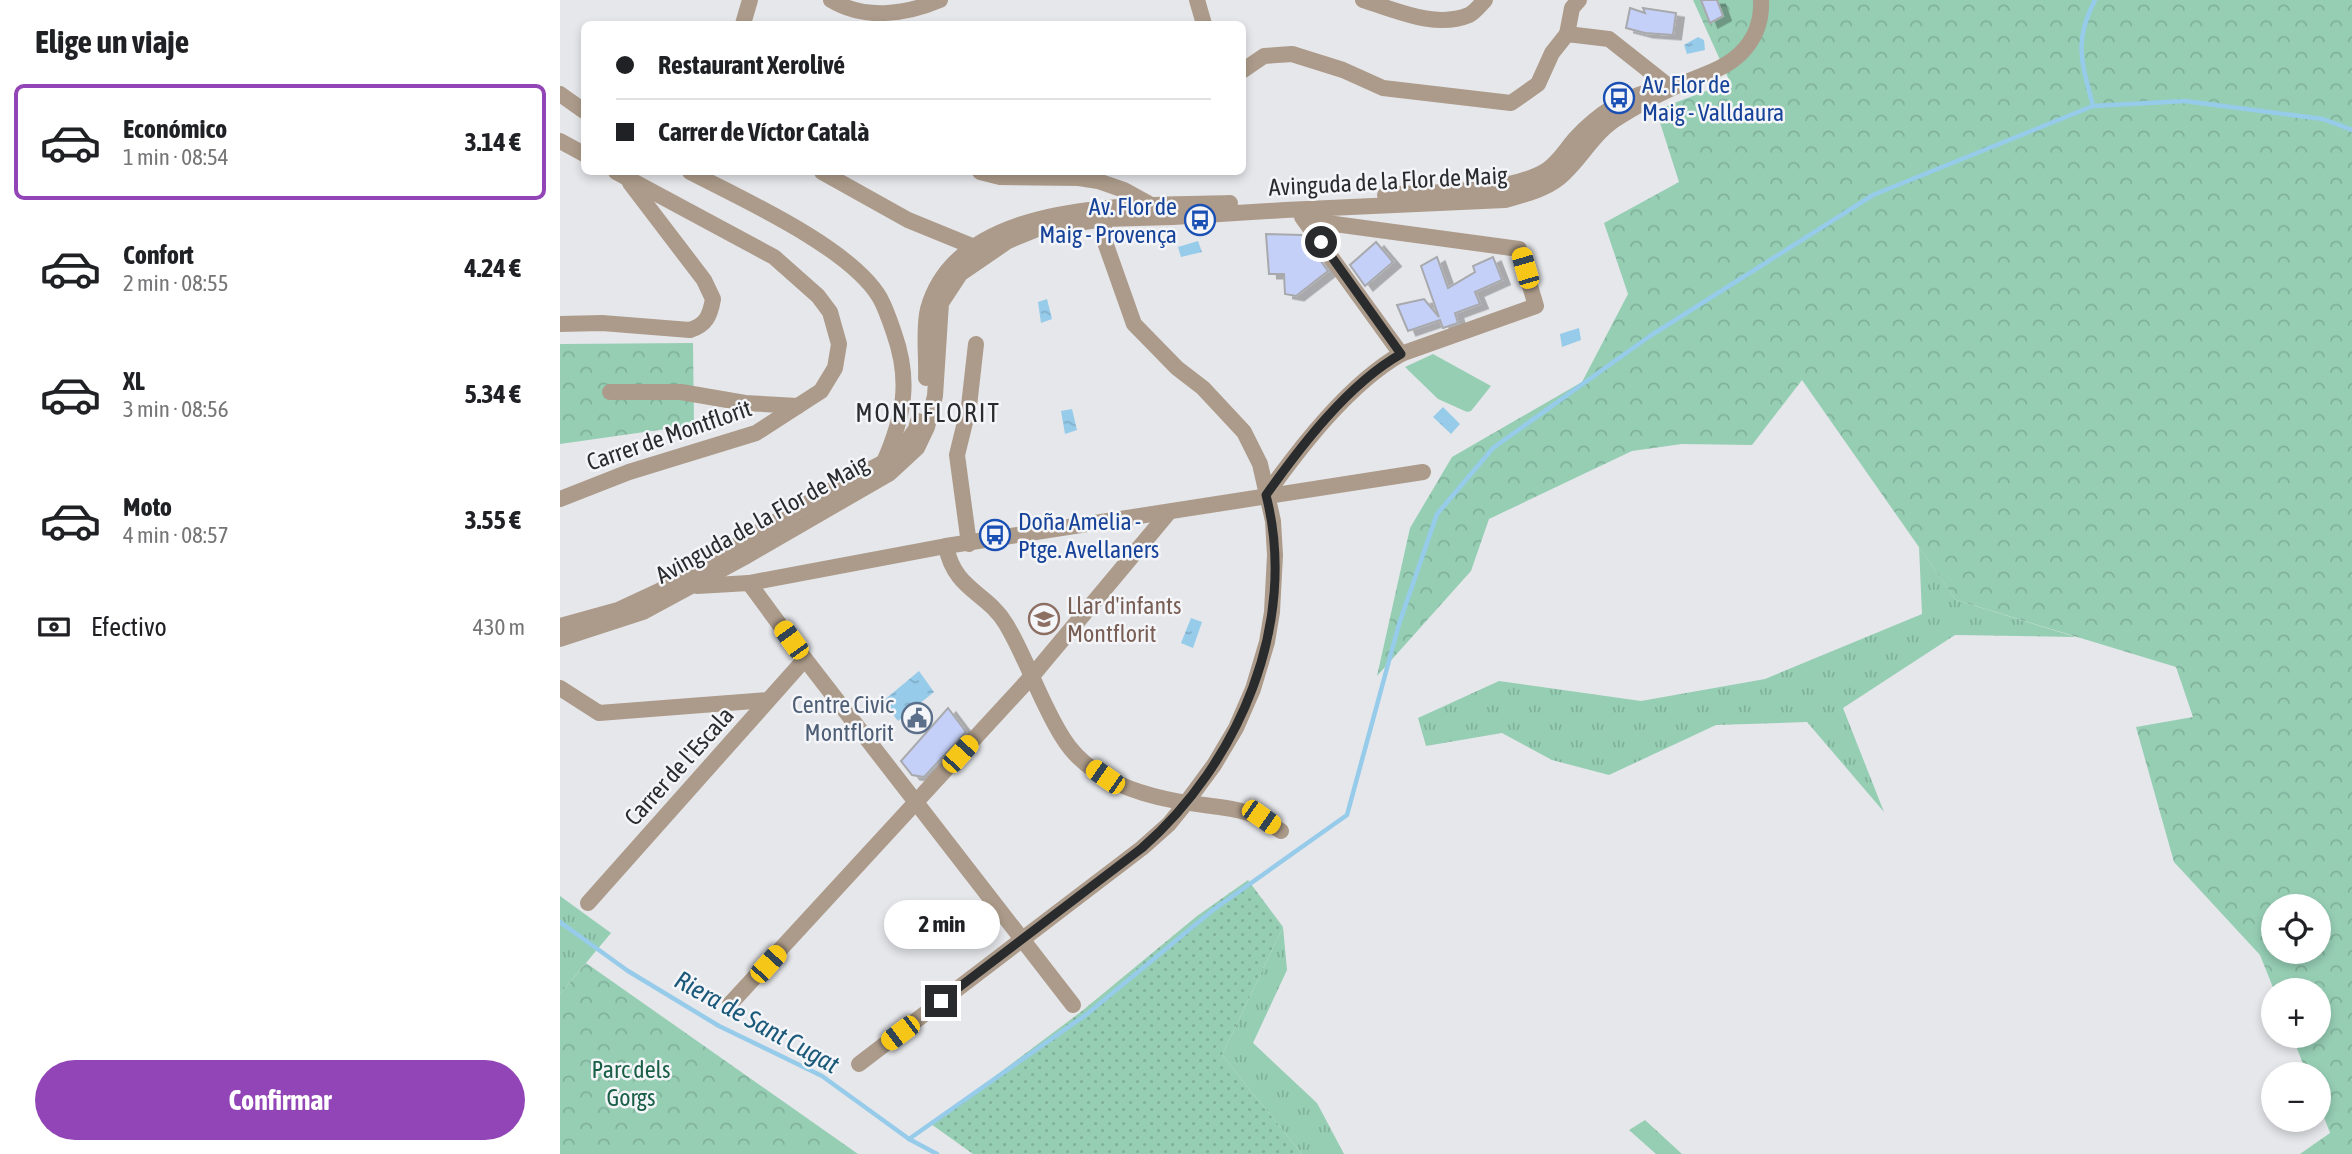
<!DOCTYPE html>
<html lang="es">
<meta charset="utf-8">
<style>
body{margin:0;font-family:"Asap Condensed",sans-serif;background:#f6f6f6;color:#202124;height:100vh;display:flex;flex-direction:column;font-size:26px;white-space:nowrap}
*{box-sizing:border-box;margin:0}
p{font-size:23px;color:#757577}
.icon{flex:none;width:38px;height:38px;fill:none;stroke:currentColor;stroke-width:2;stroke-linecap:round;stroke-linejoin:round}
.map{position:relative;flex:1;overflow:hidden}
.panel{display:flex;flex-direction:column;background:#fff;width:560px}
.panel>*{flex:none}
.top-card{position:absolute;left:21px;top:21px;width:665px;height:154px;border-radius:10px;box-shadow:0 4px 10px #0003;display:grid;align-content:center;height:154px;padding:0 35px;background:#fff}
.controls{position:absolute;left:1701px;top:894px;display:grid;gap:14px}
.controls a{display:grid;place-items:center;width:70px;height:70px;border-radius:50%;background:#fff;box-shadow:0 4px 10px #0003;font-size:35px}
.end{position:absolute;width:32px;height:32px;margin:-16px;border:9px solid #2a2b2c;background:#fff;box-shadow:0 0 0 4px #fff}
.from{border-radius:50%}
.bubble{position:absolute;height:49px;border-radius:24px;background:#fff;box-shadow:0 4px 10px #0003;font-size:23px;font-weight:700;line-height:49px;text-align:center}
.car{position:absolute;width:21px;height:42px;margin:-21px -10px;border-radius:9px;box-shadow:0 0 5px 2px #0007;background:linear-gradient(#f5c518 24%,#345 0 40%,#f5c518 0 76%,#345 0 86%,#f5c518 0)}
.top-card b{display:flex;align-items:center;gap:24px;height:66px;font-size:26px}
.top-card b+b{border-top:2px solid #e0e0e0}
.top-card i{width:18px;height:18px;background:#202124}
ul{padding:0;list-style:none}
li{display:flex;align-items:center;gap:21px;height:116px;margin:0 14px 10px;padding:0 21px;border:4px solid transparent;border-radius:10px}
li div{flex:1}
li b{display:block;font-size:26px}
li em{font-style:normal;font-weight:700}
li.current{border-color:#9245b6}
li>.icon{width:63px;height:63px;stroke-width:1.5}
h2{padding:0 35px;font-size:32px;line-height:84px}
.pay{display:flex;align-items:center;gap:18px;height:77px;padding:0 35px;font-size:26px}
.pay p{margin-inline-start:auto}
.primary-button{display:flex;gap:14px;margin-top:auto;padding:14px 35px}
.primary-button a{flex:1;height:80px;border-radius:42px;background:#9245b6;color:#fff;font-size:28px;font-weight:700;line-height:80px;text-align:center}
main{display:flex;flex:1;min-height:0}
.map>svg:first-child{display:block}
.grass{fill:url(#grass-tufts)}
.forest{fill:url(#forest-crowns);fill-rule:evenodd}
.garden{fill:url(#garden-dots)}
.pitch{fill:#96ceb4}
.water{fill:url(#water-ripples)}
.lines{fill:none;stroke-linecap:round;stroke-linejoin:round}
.stream{stroke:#96cbea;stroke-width:4.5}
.building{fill:#c4d0f8;stroke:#a8a9ad;stroke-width:2;filter:url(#shadow)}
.minor{stroke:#ac9b8a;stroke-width:16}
.route{stroke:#2a2b2c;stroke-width:9}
.labels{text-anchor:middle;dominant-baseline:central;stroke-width:5;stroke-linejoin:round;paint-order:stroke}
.transit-label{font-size:24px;fill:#164399;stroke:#f4f5f8;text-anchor:start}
.street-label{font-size:24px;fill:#2a2b2c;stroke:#f4f5f8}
.education-label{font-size:24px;fill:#785e54;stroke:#f4f5f8;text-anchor:start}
.service-label{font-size:24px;fill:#4e5e75;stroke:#f4f5f8;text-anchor:end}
.park-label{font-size:24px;fill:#195f46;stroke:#f4f5f8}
.neighbourhood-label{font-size:26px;letter-spacing:2px;fill:#2a2b2c;stroke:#f4f5f8}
.water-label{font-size:26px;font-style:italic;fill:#1a5979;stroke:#f4f5f8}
</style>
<main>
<section class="panel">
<h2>Elige un viaje</h2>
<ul>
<li class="current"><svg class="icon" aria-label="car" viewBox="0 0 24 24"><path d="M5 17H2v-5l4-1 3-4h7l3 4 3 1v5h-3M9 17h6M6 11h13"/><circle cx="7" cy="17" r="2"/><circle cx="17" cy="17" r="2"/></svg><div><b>Económico</b><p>1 min · 08:54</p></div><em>3.14 €</em></li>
<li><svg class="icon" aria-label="car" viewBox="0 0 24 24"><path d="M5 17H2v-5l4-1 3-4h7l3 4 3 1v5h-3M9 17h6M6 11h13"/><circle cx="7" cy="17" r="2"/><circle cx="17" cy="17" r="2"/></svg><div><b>Confort</b><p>2 min · 08:55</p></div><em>4.24 €</em></li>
<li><svg class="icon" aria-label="car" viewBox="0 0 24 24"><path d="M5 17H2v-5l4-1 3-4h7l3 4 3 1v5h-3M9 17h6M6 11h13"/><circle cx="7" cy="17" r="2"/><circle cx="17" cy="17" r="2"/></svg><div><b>XL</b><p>3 min · 08:56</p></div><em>5.34 €</em></li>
<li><svg class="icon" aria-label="car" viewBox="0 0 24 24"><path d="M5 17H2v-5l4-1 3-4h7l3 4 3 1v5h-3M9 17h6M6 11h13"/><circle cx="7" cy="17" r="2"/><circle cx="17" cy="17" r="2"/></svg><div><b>Moto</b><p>4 min · 08:57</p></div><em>3.55 €</em></li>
</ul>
<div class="pay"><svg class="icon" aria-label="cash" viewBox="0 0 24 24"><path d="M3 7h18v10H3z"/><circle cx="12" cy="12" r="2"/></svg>Efectivo<p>430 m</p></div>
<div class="primary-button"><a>Confirmar</a></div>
</section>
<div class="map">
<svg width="1792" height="1154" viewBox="0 0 1792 1154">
<defs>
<pattern id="grass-tufts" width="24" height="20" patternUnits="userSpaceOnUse" patternTransform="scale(1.75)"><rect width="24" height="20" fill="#96ceb4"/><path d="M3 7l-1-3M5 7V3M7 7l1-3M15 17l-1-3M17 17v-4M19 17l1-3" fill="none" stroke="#81b19b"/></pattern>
<pattern id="forest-crowns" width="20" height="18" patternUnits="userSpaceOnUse" patternTransform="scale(1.75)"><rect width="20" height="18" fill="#96ceb4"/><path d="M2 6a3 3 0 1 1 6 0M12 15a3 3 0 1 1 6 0" fill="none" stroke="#81b19b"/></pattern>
<pattern id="garden-dots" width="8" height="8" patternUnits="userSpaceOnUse" patternTransform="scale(1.75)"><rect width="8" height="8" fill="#96ceb4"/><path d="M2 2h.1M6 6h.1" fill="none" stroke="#81b19b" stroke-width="1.8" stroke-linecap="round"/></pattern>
<pattern id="water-ripples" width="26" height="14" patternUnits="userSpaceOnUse" patternTransform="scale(1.75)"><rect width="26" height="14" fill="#96cbea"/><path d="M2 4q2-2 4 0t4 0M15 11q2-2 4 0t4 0" fill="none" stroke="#81aec9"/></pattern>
<filter id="shadow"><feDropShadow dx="8" dy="4.5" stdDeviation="0" flood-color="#0004"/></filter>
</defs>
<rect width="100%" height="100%" fill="#e6e7eb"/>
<g class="grass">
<polygon points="1359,547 1396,600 1516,637 1395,635 1283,708 1324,812 1247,722 1156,725 1049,775 992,760 942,733 866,746 858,718 939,681 1081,701 1205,679 1362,614"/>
<polygon points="0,896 51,933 0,994"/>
<polygon points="723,927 727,970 693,1043 757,1103 784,1154 742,1154 662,1055"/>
<polygon points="1085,1120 1122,1154 1096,1154 1069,1130"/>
</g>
<g class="forest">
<path d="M1133,0H1792V1154H1740L1770,1133L1759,1104V1074H1747L1732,1036H1759V990H1714L1700,955L1614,862L1576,727L1633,717L1616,667L1396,600L1242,380L1192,445L1122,444L1072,451L929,519L911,571L817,676L850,528L892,457L1022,382L1068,294L1044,223L1119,182L1096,110L1170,82ZM1713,906H1759V952H1713Z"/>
<polygon points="133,343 134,425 0,444 0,344"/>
<polygon points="26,963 298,1154 0,1154 0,994"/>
</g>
<polygon class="garden" points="688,880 723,927 662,1055 742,1154 413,1154 371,1124 522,1011 637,916"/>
<polygon class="pitch" points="873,354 931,386 911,411 907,412 878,399 845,367"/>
<g class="water">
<polygon points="1138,37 1144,40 1145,50 1127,54 1124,45"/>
<polygon points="638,241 642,252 621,257 618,247"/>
<polygon points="487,299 492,319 481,323 478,302"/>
<polygon points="1019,328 1021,340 1002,347 1000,334"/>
<polygon points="883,407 900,424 891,434 873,417"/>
<polygon points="512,409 517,430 505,434 501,411"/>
<polygon points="631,618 642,622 633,648 621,643"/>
<polygon points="359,671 374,692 338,721 323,701"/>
</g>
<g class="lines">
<g class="stream">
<path d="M1533,106C1522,63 1513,42 1535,0"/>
<polyline points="0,922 68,971 159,1026 262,1076 349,1139 377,1154"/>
<polyline points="349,1139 527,1014 653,910 787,815 839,624 877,514 933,448 1090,336 1313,195 1533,106 1625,101 1763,119 1792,130"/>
</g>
</g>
<g class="building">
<polygon points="1141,0 1157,0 1163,16 1150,23"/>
<polygon points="1070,8 1085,13 1083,8 1116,13 1113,35 1085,33 1066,28"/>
<polygon points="706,234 742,235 768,271 736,296 725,294 724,274 709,274"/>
<polygon points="816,242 833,262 805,286 790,265"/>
<polygon points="877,257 888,288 915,272 913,266 933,257 942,280 915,292 920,304 895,313 898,323 883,328 880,320 848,331 837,305 864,299 879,317 861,266"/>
<polygon points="388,708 406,732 364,777 352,775 341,761"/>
</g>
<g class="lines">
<g class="minor">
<path d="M271,0C304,20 345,15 380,0"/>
<polyline points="637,0 644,24"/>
<path d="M803,0C836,10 875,29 909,15C915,12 920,5 925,0"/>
<polyline points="183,24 190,0"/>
<polyline points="1007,34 1012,8 1019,0"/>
<polyline points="682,71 704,56 732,54 783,70 823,88 951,103 978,84 992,53 1007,34 1049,39 1111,88"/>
<polyline points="0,94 24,111"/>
<polyline points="0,141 24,154"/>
<path d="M130,172C182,199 291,248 320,298C326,309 330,321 334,333C351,381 344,416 324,462"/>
<polyline points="262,172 348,220 419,249"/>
<polyline points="420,172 440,177 519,178 538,181 564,190 593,206"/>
<path d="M825,195C869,192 951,193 987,170C1000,161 1006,149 1016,138C1037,115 1061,99 1091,91"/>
<polyline points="742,217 841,354"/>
<path d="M0,324L42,323L130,330C146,325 150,316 153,299L144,280L70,183"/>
<path d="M366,378C367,358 363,328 368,309C399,197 579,206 670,203"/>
<polyline points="50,392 121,392 185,403 238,406"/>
<path d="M706,495C741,446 789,384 841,354L976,306L959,249L745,220"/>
<polyline points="0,499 69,472 196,433 261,391 275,368 279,344 270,312 258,296 214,257 56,172"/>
<polyline points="409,544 397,455 409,406 416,344"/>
<path d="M386,546C394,590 427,592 446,624C468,661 480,702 503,738C527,777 573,793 616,801C643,806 673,806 699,817C707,820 714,827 721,831"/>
<polyline points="189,583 245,659 513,1005"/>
<polyline points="137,586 189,583 386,546 863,472"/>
<polyline points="0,626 58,610 99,591 240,507 324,462 341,450 356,429 358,421"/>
<path d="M0,639L83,612L183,558L330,473L357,448L367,427L375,396L381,303L400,274L448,241L477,229L544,219L613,217L725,210L945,200C963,195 984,190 999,178C1021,160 1033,132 1059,117C1075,107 1093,97 1110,89C1134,77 1162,72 1181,53C1196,38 1202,20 1201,0"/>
<polyline points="0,688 39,713 208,700"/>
<polyline points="28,903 245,659"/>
<polyline points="170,1004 472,676 609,512"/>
<polyline points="299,1064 582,848 609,824 626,803 654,765 676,728 693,689 707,642 712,612 715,555 713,521 700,464 684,432 643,388 617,368 574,324 546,245 544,227 546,211"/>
</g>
</g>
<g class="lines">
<path class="route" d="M381,1001L582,848C679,763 739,623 706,495C741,446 788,384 841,354L761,242"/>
</g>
<defs>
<g id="bus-ring" transform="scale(1.575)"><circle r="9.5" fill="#f4f5f8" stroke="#1a4fb4" stroke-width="1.5"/><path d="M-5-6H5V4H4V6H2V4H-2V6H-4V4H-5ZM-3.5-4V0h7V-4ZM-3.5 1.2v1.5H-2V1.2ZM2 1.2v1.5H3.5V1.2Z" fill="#1a4fb4"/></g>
<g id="school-ring" transform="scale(1.575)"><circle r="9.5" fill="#f4f5f8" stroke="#8d6e63" stroke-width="1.5"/><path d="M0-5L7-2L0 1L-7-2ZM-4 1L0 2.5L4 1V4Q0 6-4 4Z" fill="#8d6e63"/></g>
<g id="civic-ring" transform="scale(1.575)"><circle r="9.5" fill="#f4f5f8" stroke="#5c6f8a" stroke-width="1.5"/><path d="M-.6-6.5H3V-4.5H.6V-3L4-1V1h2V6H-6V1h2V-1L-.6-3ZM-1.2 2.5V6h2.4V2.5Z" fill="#5c6f8a"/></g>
</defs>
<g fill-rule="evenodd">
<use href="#bus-ring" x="1059" y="98"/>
<use href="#bus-ring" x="640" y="220"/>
<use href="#bus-ring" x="435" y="535"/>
<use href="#school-ring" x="484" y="619"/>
<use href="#civic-ring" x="357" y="718"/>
</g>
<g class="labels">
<g class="transit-label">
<text x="1082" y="84">Av. Flor de<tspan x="1082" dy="28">Maig - Valldaura</tspan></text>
<text x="617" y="206" text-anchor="end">Av. Flor de<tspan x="617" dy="28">Maig - Provença</tspan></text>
<text x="458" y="521">Doña Amelia -<tspan x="458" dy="28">Ptge. Avellaners</tspan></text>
</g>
<g class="street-label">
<text transform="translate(828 181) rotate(-3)">Avinguda de la Flor de Maig</text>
<text transform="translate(109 435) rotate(-19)">Carrer de Montflorit</text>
<text transform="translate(202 519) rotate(-29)">Avinguda de la Flor de Maig</text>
<text transform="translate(119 766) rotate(-48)">Carrer de l'Escala</text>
</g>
<g class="education-label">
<text x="507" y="605">Llar d'infants<tspan x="507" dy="28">Montflorit</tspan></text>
</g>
<g class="service-label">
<text x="334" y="704">Centre Civic<tspan x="334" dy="28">Montflorit</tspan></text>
</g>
<g class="park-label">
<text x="71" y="1069">Parc dels<tspan x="71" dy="28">Gorgs</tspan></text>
</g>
<g class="neighbourhood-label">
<text x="368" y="413">MONTFLORIT</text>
</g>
<g class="water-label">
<text transform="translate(197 1022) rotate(29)">Riera de Sant Cugat</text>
</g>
</g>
</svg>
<div class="controls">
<a><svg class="icon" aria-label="locate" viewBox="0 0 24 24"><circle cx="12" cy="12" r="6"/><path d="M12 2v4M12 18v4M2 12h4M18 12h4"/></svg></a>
<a>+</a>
<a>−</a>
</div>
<i class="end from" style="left:761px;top:242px"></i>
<i class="end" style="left:381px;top:1001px"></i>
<div class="bubble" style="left:324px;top:900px;width:116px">2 min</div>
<i class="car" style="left:965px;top:268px;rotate:344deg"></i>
<i class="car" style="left:231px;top:640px;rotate:324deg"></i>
<i class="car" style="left:400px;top:754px;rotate:42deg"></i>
<i class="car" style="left:545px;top:777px;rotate:305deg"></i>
<i class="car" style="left:701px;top:817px;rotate:125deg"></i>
<i class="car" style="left:208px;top:964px;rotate:42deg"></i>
<i class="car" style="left:340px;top:1033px;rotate:233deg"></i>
<div class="top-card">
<b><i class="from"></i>Restaurant Xerolivé</b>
<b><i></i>Carrer de Víctor Català</b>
</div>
</div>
</main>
